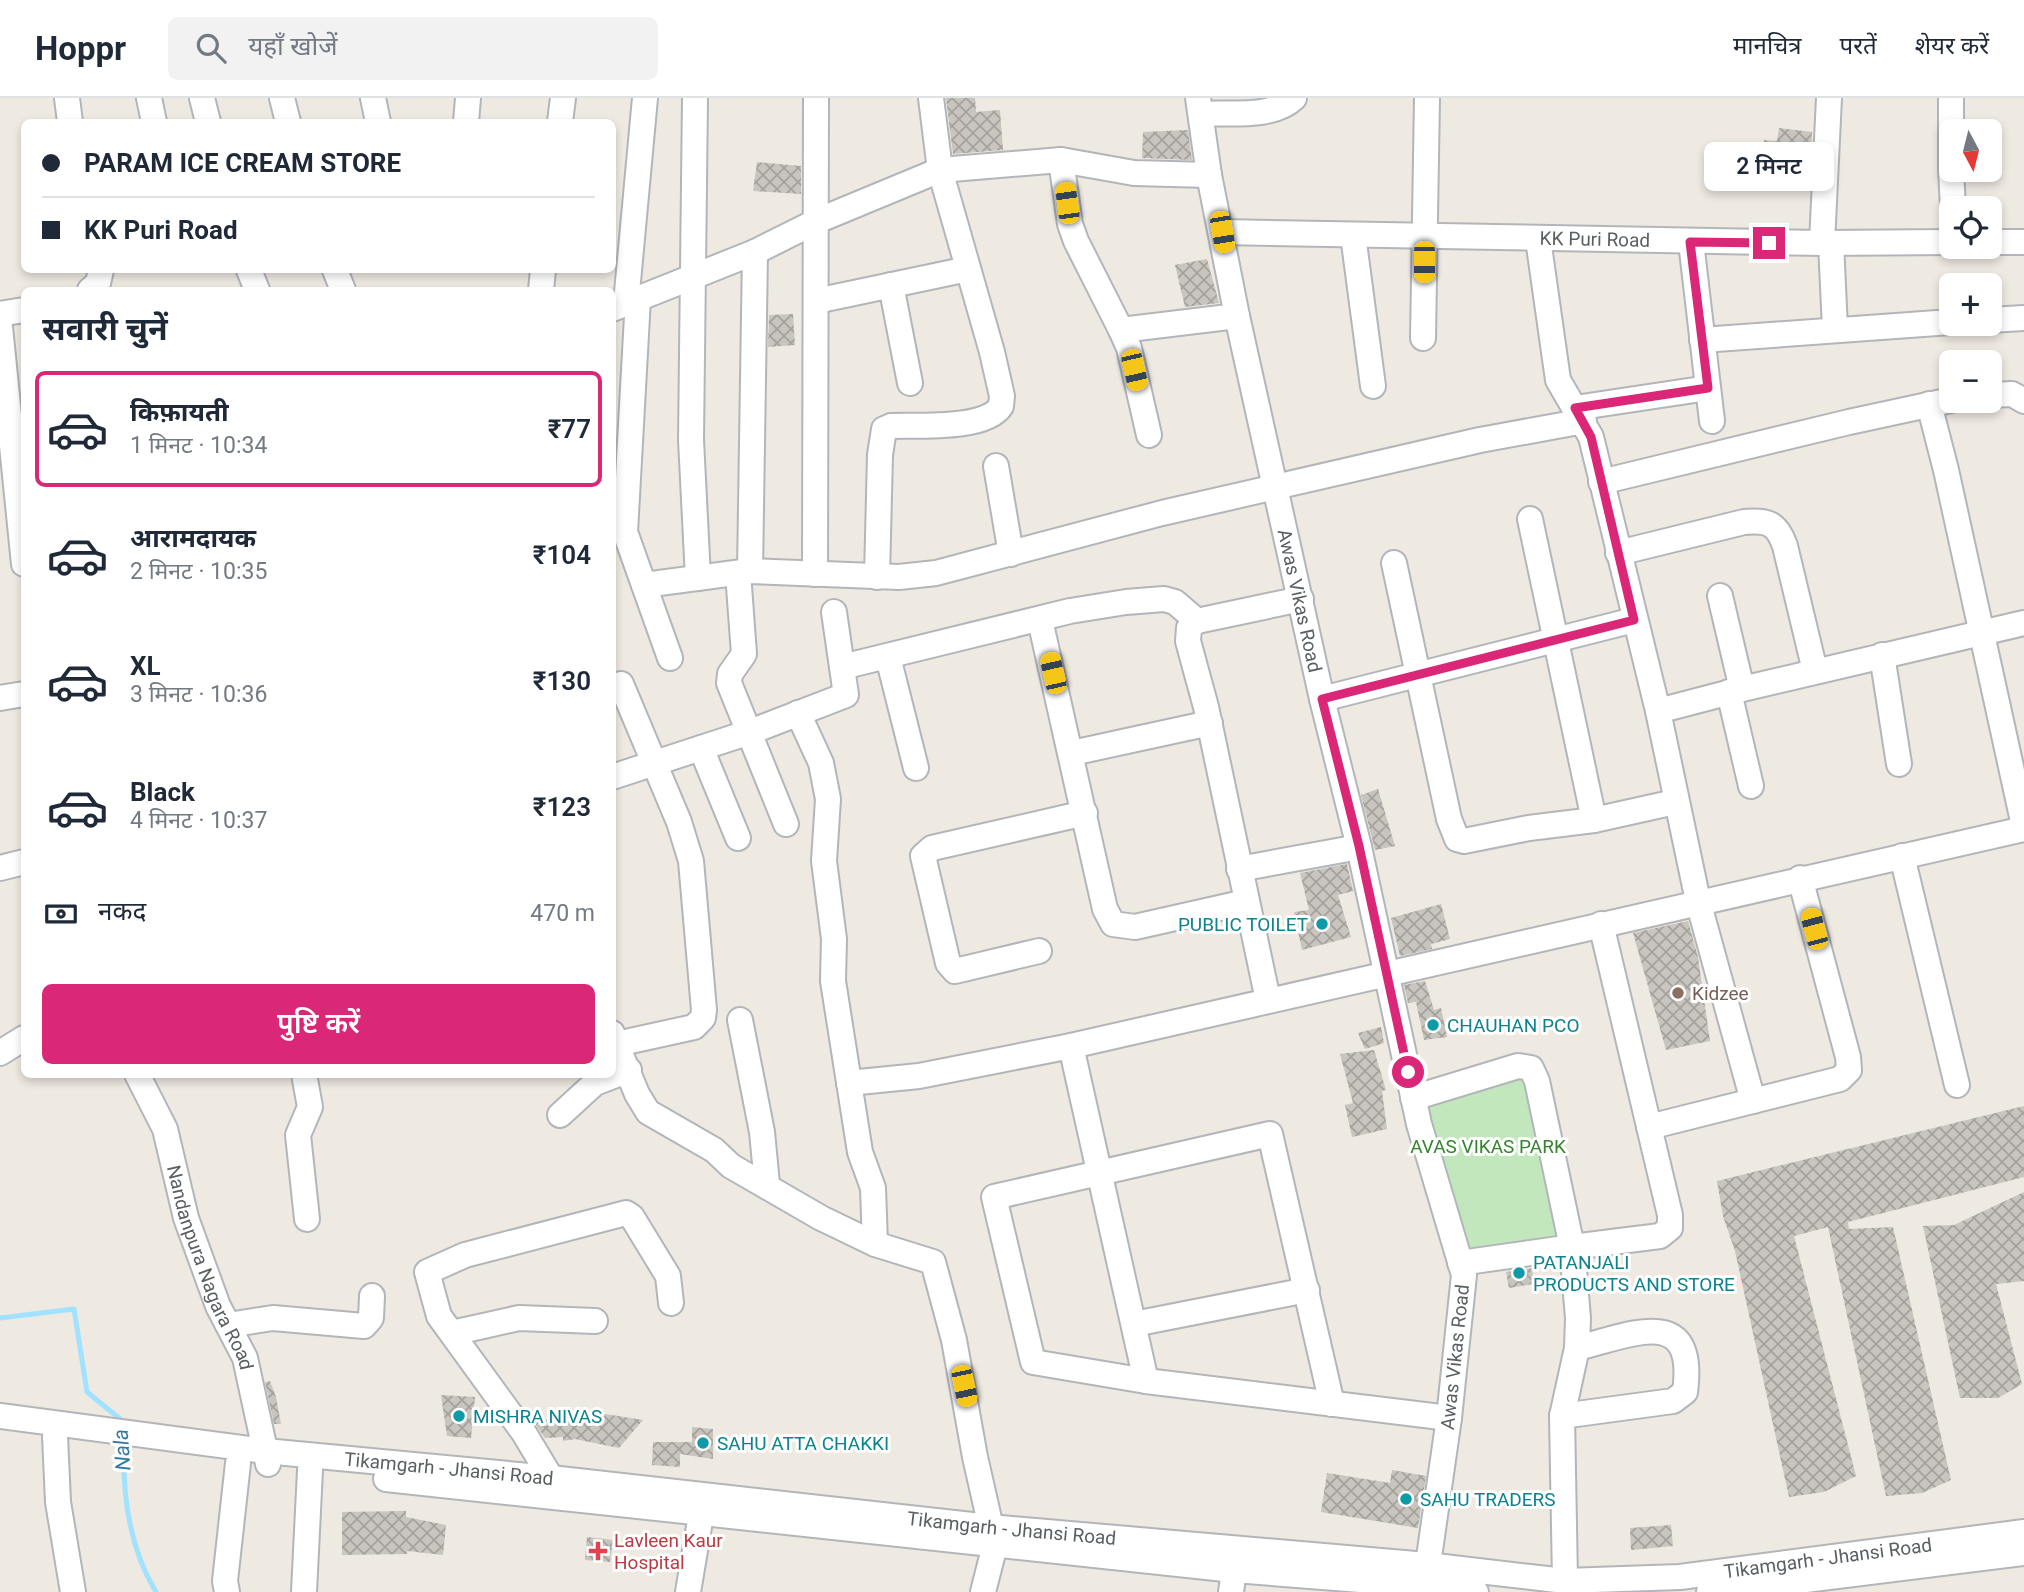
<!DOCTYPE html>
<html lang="hi">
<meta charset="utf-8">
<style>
body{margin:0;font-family:Roboto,"Noto Sans Devanagari",sans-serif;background:#f2f2f3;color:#1f2937;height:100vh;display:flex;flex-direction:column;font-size:26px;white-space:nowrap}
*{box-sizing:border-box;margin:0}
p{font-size:23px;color:#747a83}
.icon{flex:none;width:38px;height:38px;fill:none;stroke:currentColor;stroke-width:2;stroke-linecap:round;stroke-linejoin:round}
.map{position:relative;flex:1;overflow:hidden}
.panel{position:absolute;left:21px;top:189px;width:595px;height:791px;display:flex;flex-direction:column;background:#fff;border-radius:10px;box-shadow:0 4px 10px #0003}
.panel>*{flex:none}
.hud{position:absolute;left:21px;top:21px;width:595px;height:154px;border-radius:10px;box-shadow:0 4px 10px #0003;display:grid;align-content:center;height:154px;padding:0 21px;background:#fff}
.needle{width:46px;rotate:173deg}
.buttons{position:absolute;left:1939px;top:21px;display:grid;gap:14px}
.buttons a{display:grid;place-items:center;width:63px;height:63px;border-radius:10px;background:#fff;box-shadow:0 4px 10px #0003;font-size:35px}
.end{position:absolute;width:32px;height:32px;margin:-16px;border:9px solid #db2777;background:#fff;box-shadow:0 0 0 4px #fff}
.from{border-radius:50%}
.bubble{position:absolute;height:49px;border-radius:10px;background:#fff;box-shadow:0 4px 10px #0003;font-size:23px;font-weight:600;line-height:49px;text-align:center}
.car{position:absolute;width:21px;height:42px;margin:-21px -10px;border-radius:9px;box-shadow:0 0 5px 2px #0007;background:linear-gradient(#f5c518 24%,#345 0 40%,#f5c518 0 76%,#345 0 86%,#f5c518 0)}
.hud b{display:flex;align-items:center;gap:24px;height:66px;font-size:26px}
.hud b+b{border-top:2px solid #e0e1e3}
.hud i{width:18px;height:18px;background:#1f2937}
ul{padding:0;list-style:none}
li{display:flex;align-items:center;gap:21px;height:116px;margin:0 14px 10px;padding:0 7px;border:4px solid transparent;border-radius:10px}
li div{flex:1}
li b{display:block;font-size:26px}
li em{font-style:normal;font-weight:600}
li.current{border-color:#db2777}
li>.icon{width:63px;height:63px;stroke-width:1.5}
h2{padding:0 21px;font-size:32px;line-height:84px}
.pay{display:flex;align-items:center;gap:18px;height:77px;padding:0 21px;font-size:26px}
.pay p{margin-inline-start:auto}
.button{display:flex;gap:14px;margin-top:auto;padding:14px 21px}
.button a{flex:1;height:80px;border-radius:10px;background:#db2777;color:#fff;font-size:28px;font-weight:600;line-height:80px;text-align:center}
header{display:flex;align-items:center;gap:42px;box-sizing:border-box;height:98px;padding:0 35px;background:#fff;border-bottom:2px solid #e0e1e3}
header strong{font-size:33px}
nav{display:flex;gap:38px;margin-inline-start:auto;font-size:24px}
.search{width:490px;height:63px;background:#f2f2f3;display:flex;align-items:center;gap:18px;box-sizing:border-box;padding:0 24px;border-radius:10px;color:#747a83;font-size:26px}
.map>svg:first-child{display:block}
.park{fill:#c2e7bc}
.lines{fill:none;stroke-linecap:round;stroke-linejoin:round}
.stream{stroke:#a0e2ff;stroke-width:5}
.building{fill:url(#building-cross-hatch)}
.minor-casing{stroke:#b2b6ba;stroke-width:28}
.minor{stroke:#fff;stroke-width:24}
.route{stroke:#db2777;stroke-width:9}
.culture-dot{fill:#0f9aa8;stroke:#fff;stroke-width:2.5}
.education-dot{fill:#8d6e63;stroke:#fff;stroke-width:2.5}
.health-dot{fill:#e0444e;stroke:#fff;stroke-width:2.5}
.labels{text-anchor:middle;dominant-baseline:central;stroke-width:6;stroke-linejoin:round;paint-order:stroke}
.street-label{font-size:19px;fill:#5a5f63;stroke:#fff}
.culture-label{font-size:19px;fill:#0d838f;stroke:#fff;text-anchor:start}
.education-label{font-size:19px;fill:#785e54;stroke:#fff;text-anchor:start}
.park-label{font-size:19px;fill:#37842f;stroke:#fff}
.health-label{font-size:19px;fill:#be3a42;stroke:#fff;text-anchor:start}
.water-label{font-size:21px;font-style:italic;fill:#3379a3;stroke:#fff}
</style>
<header>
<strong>Hoppr</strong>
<div class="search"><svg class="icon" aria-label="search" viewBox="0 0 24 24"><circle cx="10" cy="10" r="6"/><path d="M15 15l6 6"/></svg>यहाँ खोजें</div>
<nav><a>मानचित्र</a><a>परतें</a><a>शेयर करें</a></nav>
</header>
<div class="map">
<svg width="2024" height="1494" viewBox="0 0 2024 1494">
<defs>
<pattern id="building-cross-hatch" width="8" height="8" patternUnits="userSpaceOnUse" patternTransform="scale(1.75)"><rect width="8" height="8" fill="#c8c4be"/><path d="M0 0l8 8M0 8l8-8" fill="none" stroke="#a5a29e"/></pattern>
</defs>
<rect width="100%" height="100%" fill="#eee9e1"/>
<polygon class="park" points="1525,969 1566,1144 1464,1160 1418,1006"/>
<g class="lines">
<g class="stream">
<polyline points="0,1220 74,1211 87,1294 125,1325"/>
<path d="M124,1342C122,1394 128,1448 156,1494"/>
</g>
</g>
<g class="building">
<polygon points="946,0 975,0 976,14 1000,12 1003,52 953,56"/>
<polygon points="1779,30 1812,34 1811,57 1763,57 1764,42 1777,43"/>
<polygon points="1188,32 1192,62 1142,60 1143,34"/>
<polygon points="757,64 801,68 801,96 753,93"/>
<polygon points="1207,161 1219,205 1185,209 1175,167"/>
<polygon points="793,216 795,247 768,249 769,217"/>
<polygon points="1378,691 1395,748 1375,752 1361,697"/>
<polygon points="1347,766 1353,793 1338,797 1351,839 1302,852 1294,814 1309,812 1300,775"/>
<polygon points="1441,806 1450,841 1431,846 1432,851 1400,858 1391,820"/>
<polygon points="1688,823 1698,859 1710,943 1666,952 1633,835"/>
<polygon points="1425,883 1434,912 1441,910 1447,939 1424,942 1416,904 1408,905 1404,887"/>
<polygon points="1381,929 1384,945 1365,951 1358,935"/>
<polygon points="1374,952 1386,992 1382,993 1387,1031 1352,1039 1345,1007 1353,1005 1340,956"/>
<polygon points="2024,1008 2024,1079 1848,1124 1849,1131 1893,1129 1951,1382 1922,1395 1886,1398 1828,1129 1794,1138 1856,1378 1824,1394 1789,1399 1735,1153 1723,1118 1717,1083"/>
<polygon points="2024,1094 2024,1183 1996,1186 2022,1286 1998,1300 1960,1300 1923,1128 1954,1127"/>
<polygon points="1532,1170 1534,1186 1509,1190 1506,1174"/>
<polygon points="270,1283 276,1299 281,1326 274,1326 265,1284"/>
<polygon points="441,1297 475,1299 471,1340 447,1338"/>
<polygon points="593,1314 643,1322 619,1350 575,1341 563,1343 563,1339 545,1340 536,1327 536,1322 591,1321"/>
<polygon points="692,1329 713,1331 713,1361 680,1356 680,1369 652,1367 653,1344 692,1344"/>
<polygon points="1392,1372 1426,1378 1418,1430 1321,1414 1327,1375 1390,1385"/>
<polygon points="406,1413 406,1419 446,1427 443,1457 407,1453 407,1456 342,1457 342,1414"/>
<polygon points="1671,1427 1673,1448 1631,1452 1630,1430"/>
<polygon points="587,1439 613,1442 610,1464 585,1462"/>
</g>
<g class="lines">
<g class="minor-casing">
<g id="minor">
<polyline points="67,0 70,24"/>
<polyline points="149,0 154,24"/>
<polyline points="202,0 208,24"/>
<polyline points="282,0 288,24"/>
<polyline points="373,0 378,24"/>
<polyline points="695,0 691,342 698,480"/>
<path id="s1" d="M1198,0L1209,77L1237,218L1322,601L1359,749L1419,1026L1464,1177L1449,1320L1424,1494"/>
<polyline points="1951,0 1951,70"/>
<path d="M1201,16C1229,14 1272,21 1294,0"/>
<polyline points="466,24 468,0"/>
<polyline points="560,24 563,0"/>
<polyline points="1061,62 1070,126 1076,143 1121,232 1237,218"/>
<polyline points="1951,72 1953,110"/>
<path id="s2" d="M1222,134L1822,145L1829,0"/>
<polyline points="1353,137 1373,288"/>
<polyline points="1538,141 1558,282 1591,339 1658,613 1698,803 1753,1003"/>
<polyline points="1691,144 1712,323"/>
<polyline points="1990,144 2024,144"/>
<polyline points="1822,145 1951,144"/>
<polyline points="1831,145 1835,231"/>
<polyline points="249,172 257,192"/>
<polyline points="335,172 343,192"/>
<polyline points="891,187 910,285"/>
<polyline points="90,192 98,185 101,172"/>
<polyline points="541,192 543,172"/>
<polyline points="638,200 625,434 670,560"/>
<polyline points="816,203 968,171"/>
<polyline points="626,205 645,0"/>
<polyline points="612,211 755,154 817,123 940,72 1061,62 1134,75 1209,77"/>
<polyline points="0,216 24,212"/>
<polyline points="1990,222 2024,220"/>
<polyline points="0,229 24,466"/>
<polyline points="1121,232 1129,250 1149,337"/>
<polyline points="1423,240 1427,0"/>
<polyline points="1702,242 1951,224"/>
<polyline points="1990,297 2012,296 2024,303"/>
<polyline points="1929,306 1946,372 2024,728"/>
<polyline points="1575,310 1708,290"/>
<polyline points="996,368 1011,456"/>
<polyline points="1601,384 1849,324 1951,302"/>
<polyline points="1530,421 1594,722"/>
<path d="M1618,455L1744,424C1768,422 1777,425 1785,448L1815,573"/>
<polyline points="1394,465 1449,721 1457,741 1464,743 1529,730 1594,722 1675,704"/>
<polyline points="750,473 755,154"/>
<polyline points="738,475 744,556 730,576 729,585 786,726"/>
<polyline points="815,476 816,0"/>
<path d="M877,479L880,357L884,331L891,328C918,327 986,332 1001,308L1002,298L992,254L940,72L931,0"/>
<polyline points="644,487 750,473 899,479 936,475 1162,415 1480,342 1584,323"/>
<polyline points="1720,498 1742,591"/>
<polyline points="1040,522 1105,811 1113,826 1135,829 1246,804"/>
<polyline points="1882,557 1899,666"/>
<polyline points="888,559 916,670"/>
<polyline points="842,569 1070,513 1126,504 1164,501 1175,504 1197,523"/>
<polyline points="1729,594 1751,688"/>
<polyline points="0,600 24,596"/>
<polyline points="1322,601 1634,522"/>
<polyline points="1658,613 1742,591 2024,525"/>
<polyline points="798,615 821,665 828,701 824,763 834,841 833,883 860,1054 873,1090 875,1146"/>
<polyline points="701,650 738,740"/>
<polyline points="1072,655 1210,625"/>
<polyline points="612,679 750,634 846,597 834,514"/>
<polyline points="1902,758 1957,987"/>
<polyline points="0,770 24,764"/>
<polyline points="1239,771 1359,749"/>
<polyline points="1039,853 955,873 948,865 923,758 932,750 1085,715"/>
<polyline points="1268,902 1206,609 1188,543 1189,530 1197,523 1301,501"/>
<polyline points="740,922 762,1034 767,1086"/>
<polyline points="612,935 637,996 648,1014 714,1052 731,1068 821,1120 875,1146 933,1164 954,1242 975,1359 995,1447 983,1494"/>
<polyline points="612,947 694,929 703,920 704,912 691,763 679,724 621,586"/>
<polyline points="1071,948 1146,1283 1449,1320"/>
<polyline points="0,955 24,940"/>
<path id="s3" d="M137,976L165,1031L186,1120L218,1208L245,1260L268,1366"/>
<polyline points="304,976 310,1009 298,1037 307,1121"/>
<polyline points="849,985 919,978 1071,948 2024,731"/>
<polyline points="1413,1000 1518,968 1531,970 1537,983 1572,1149 1660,1138 1670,1130 1670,1117 1601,826"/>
<polyline points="560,1017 595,985 629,972"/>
<polyline points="1649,1029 1840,981 1849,972 1848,959 1800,780"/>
<polyline points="1460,1165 1572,1149 1578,1220 1577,1250 1562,1318 1565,1483"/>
<polyline points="1134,1226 1307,1192"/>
<polyline points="228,1227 273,1220 364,1228 371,1220 372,1198"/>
<polyline points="452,1235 519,1220 595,1223"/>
<polyline points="1146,1283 1033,1264 994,1099 1270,1036 1332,1306"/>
<path id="s4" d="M0,1318L265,1353L551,1380L990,1429L1427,1467L1565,1483L1680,1479L2024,1434"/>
<path d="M1562,1318L1673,1303L1685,1294C1697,1205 1631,1237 1577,1250"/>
<polyline points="55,1338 58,1404 73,1494"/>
<polyline points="551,1380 524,1335 439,1218 427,1174 465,1157 626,1115 632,1119 668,1178 671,1205"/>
<polyline points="386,1381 1234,1472 1424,1487 1476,1494"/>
<polyline points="227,1494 225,1483 238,1365"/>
<polyline points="304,1494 310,1372"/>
<polyline points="688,1494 701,1417"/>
<polyline points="1231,1494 1234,1472"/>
<polyline points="1709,1494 2024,1455"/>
</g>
</g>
<use href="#minor" class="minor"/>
</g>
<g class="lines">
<polyline class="route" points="1408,974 1359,748 1322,601 1634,522 1591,339 1575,310 1708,290 1690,144 1769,145"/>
</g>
<g class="culture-dot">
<circle cx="1322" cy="826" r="7"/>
<circle cx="1433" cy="927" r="7"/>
<circle cx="1519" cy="1175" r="7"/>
<circle cx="459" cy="1318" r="7"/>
<circle cx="703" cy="1345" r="7"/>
<circle cx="1406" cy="1401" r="7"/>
</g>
<circle class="education-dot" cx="1678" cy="895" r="7"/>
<path class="health-dot" d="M594.5 1442.5h7v7h7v7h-7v7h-7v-7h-7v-7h7z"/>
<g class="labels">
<g class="street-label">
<text stroke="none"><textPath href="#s2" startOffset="373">KK Puri Road</textPath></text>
<text stroke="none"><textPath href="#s1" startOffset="513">Awas Vikas Road</textPath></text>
<text stroke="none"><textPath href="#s3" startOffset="208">Nandanpura Nagara Road</textPath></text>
<text transform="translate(1455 1259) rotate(-84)">Awas Vikas Road</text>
<text stroke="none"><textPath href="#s4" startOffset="452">Tikamgarh - Jhansi Road</textPath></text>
<text stroke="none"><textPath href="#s4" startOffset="1018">Tikamgarh - Jhansi Road</textPath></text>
<text stroke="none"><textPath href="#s4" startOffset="1838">Tikamgarh - Jhansi Road</textPath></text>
</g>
<g class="culture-label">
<text x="1308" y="826" text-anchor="end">PUBLIC TOILET</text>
<text x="1447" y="927">CHAUHAN PCO</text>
<text x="1533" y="1164">PATANJALI<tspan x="1533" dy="22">PRODUCTS AND STORE</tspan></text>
<text x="473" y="1318">MISHRA NIVAS</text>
<text x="717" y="1345">SAHU ATTA CHAKKI</text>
<text x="1420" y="1401">SAHU TRADERS</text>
</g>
<g class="education-label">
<text x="1692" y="895">Kidzee</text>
</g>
<g class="park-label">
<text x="1488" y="1048">AVAS VIKAS PARK</text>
</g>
<g class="health-label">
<text x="614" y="1442">Lavleen Kaur<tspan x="614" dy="22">Hospital</tspan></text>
</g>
<g class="water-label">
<text transform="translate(122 1352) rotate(-94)">Nala</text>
</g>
</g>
</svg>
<div class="buttons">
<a><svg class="needle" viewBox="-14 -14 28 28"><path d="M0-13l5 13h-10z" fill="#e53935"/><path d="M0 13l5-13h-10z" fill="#747a83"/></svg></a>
<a><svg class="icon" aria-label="locate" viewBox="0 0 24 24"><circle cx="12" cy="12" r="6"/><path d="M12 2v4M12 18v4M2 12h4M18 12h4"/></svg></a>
<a>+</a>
<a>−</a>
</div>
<i class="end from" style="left:1408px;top:974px"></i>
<i class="end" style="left:1769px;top:145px"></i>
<div class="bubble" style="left:1704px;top:44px;width:130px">2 मिनट</div>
<i class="car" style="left:1067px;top:105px;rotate:352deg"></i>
<i class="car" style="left:1222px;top:134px;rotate:170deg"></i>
<i class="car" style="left:1424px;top:164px;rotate:180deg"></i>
<i class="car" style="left:1134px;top:272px;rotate:167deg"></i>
<i class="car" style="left:1053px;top:575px;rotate:347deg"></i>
<i class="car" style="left:1814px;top:831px;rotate:345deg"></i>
<i class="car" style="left:964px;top:1288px;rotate:168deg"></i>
<div class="hud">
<b><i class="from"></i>PARAM ICE CREAM STORE</b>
<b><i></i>KK Puri Road</b>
</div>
<section class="panel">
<h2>सवारी चुनें</h2>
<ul>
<li class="current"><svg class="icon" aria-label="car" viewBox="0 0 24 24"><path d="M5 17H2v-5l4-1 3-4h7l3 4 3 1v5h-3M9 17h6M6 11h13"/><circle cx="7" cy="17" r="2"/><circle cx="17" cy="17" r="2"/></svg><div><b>किफ़ायती</b><p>1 मिनट · 10:34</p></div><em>₹77</em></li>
<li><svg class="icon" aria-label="car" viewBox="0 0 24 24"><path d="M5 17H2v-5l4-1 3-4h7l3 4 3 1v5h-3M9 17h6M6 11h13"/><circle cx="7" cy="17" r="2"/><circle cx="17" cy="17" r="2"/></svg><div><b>आरामदायक</b><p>2 मिनट · 10:35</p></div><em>₹104</em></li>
<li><svg class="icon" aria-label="car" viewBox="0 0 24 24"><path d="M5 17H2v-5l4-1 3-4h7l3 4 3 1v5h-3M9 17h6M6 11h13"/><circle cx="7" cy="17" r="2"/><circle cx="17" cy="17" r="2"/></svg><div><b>XL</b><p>3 मिनट · 10:36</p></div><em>₹130</em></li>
<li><svg class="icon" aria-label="car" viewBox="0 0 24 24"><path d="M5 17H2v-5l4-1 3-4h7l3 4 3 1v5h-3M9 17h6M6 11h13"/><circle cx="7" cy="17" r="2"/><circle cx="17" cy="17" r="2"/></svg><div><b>Black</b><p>4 मिनट · 10:37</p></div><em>₹123</em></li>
</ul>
<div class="pay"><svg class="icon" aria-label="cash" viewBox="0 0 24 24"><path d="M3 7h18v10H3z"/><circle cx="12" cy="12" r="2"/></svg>नकद<p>470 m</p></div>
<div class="button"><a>पुष्टि करें</a></div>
</section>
</div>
